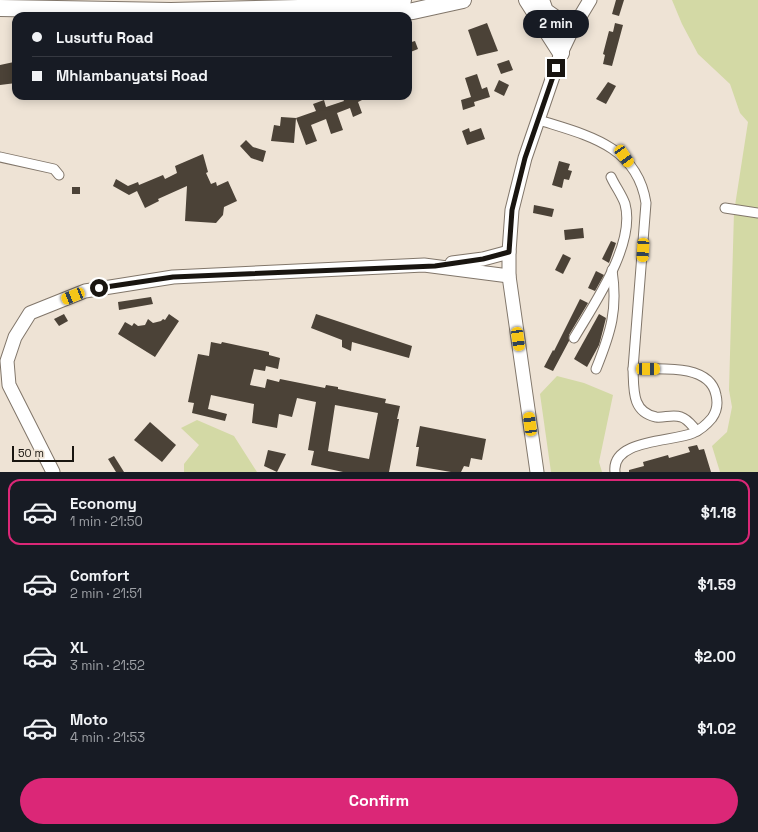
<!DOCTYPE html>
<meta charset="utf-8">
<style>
body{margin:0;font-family:"Space Grotesk",sans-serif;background:#20242c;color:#f1f3f6;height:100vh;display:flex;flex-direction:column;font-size:15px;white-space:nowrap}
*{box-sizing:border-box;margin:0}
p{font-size:13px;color:#9ea1a6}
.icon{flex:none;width:22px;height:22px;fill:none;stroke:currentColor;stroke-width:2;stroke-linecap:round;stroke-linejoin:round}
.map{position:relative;height:472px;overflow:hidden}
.panel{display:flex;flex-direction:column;background:#171b24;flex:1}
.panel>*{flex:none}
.guide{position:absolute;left:12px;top:12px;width:400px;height:88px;border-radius:12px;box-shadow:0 2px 10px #0003;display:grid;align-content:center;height:88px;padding:0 20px;background:#171b24}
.scale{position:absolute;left:12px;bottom:10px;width:62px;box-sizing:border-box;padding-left:4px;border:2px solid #191510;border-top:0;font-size:11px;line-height:14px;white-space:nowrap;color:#191510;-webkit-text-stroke:3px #eee3d5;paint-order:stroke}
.end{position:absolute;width:18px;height:18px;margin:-9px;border:5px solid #191510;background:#fff;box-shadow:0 0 0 2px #fff}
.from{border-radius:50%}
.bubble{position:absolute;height:28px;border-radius:14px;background:#171b24;box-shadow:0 2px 10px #0003;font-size:13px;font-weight:700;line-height:28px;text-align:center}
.car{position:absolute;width:12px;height:24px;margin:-12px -6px;border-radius:5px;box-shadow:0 0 3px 1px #0007;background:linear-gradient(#f5c518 24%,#345 0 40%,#f5c518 0 76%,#345 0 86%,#f5c518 0)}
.guide b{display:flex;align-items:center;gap:14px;height:38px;font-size:15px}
.guide b+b{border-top:1px solid #363941}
.guide i{width:10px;height:10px;background:#f1f3f6}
ul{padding:7px 0 0;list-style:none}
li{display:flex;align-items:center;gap:12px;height:66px;margin:0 8px 6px;padding:0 12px;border:2px solid transparent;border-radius:12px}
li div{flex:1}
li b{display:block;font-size:15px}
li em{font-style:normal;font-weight:700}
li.selected{border-color:#db2777}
li>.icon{width:36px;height:36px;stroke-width:1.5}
.button{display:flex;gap:8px;margin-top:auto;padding:8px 20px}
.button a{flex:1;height:46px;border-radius:24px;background:#db2777;color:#fff;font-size:16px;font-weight:700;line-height:46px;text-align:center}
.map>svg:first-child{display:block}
.green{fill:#d3d9a5}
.building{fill:#4b4237;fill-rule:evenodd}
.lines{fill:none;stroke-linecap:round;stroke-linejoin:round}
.street-casing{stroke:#81766a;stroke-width:11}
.secondary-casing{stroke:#81766a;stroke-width:15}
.highway-casing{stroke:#81766a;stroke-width:18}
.street{stroke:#fff;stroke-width:9}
.secondary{stroke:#fff;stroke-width:13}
.highway{stroke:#fff;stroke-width:16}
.route{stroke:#191510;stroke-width:5}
</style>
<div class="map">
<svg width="758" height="472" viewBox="0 0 758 472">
<rect width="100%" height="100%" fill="#eee3d5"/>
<g class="green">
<polygon points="672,0 758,0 758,472 720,472 712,446 727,432 732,407 729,390 734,212 748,122 740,113 730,84 698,54 682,24"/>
<polygon points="557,376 584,383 613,395 599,462 602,472 551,472 540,394"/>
<polygon points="197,420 234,436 257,472 184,472 184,464 199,445 181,428"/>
</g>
<g class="building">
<polygon points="616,0 624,0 619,16 612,14"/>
<polygon points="487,23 498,51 477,56 468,30"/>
<polygon points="615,23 623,25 612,66 603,64 605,55 603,54 609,31 613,32"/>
<polygon points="415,41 418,49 408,53 408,43"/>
<polygon points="509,60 513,70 501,74 497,64"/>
<polygon points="14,62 16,83 0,85 0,65"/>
<polygon points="477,74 482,89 487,87 490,97 474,102 475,106 463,110 461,100 471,97 465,78"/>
<polygon points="499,80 509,85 504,96 494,91"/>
<polygon points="608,82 616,86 606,104 596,99"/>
<polygon points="347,96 370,96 358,102 362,113 353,117 350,108 337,113 343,130 331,134 326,119 311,125 317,141 306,145 296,118 316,111 313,104 324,100 326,107 344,101 342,97"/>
<polygon points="281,117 296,118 294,143 271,141 274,125 280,126"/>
<polygon points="469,128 470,132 481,128 485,139 467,145 462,131"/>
<polygon points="246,140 253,147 266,151 263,162 251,158 240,146"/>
<polygon points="203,154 208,172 206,173 211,184 216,182 217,186 228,181 237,201 224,207 223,215 216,223 185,221 187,186 158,199 159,201 145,208 137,191 129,195 113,186 116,179 128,186 138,182 139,185 163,175 165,179 177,173 175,166"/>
<polygon points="559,161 570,164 568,170 572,171 569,180 564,179 562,188 552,185"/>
<rect x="72" y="187" width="8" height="7"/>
<polygon points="534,205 554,209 552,217 533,213"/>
<polygon points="583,228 584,238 565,240 564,230"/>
<polygon points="611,241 616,243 609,263 602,259"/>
<polygon points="563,254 571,258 563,274 555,270"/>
<polygon points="596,271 604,275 595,291 588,288"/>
<polygon points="151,297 153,304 119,310 118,302"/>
<polygon points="580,299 588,303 569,335 569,341 553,371 544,367 553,350 554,351"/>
<polygon points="64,314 68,321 59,326 54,319"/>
<polygon points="169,314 179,321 155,357 118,334 125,322 132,326 134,323 138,326 145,325 148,319 153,323 161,321 163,319 165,320"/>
<polygon points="316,314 412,346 409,358 352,342 351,351 342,347 342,340 311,328"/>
<polygon points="599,314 606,318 603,330 599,345 587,367 574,359"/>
<path d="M211,342L221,344L222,342L269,352V355L280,358L278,369L266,366L265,371L254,369L250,385L265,388L267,379L279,382L280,379L325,388L326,385L338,387V389L386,399L385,403L400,406L397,419H399L389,472H343L311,465L314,451L308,450L316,402L297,398L292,417L279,414L277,428L252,423L254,404L211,395L208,409L227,414L225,421L192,413L194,403L188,402L198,354L209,356ZM335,405L378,413L369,459L328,451Z"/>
<polygon points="150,422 176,445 162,462 134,440"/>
<polygon points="420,426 486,439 482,460 471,458 469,467 464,466 461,472 451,472 416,466 419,447 416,447"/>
<polygon points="697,445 699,450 704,449 711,472 629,472 629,470 644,466 643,462 668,455 669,458 690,452 688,447"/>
<polygon points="268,450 286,454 277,472 264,466"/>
<polygon points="114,456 124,472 116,472 108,459"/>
</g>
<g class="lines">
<g class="street-casing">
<g id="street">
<path d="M539,120C586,135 637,145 646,203L633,369C658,369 710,363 716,395C718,403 717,411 712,418C707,424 700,430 693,433C673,442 611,439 615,472"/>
<polyline points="0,157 54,169 59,175"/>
<polyline points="725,208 758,213"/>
<path d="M574,338C594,304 636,244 625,204C622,195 615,186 611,177"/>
<path d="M596,369C611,332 618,309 612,270"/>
<path d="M633,369C634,388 631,412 656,417C664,418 673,414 681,417C688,419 692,426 697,431"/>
</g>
</g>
<g class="secondary-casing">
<g id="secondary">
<polyline points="452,263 483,259 509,252"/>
<polyline points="53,472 9,385 7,361 15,337 30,313 85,291 173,277 424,265 509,276"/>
<polyline points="537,472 509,276 509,252 512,210 525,158 561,53 572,30 590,0"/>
</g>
</g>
<g class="highway-casing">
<g id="highway">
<polyline points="527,0 561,53"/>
<polyline points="541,0 545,11 572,30"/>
<polyline points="0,8 171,11 341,7 403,0"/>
<polyline points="372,14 413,11 463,0"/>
</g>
</g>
<use href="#street" class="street"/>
<use href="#secondary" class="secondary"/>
<use href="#highway" class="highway"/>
</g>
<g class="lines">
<polyline class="route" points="99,288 173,277 435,266 483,259 509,252 512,210 525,158 556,68"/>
</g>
</svg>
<div class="scale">50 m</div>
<i class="end from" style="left:99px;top:288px"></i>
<i class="end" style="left:556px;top:68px"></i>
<div class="bubble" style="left:523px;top:10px;width:66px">2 min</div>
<i class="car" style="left:624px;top:156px;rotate:145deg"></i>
<i class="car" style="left:643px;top:250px;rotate:183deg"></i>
<i class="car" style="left:73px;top:296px;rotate:248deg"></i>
<i class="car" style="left:518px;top:339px;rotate:172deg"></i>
<i class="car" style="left:648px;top:369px;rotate:90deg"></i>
<i class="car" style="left:530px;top:424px;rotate:352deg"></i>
<div class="guide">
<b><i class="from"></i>Lusutfu Road</b>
<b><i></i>Mhlambanyatsi Road</b>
</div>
</div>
<section class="panel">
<ul>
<li class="selected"><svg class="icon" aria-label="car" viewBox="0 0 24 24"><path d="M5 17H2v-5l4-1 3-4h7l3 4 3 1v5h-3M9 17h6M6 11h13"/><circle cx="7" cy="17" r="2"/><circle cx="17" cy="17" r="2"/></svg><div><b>Economy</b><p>1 min · 21:50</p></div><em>$1.18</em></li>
<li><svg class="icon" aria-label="car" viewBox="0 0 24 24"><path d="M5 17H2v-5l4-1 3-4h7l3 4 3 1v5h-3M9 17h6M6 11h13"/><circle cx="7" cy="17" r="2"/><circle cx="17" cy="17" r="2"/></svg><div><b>Comfort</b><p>2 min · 21:51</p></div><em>$1.59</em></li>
<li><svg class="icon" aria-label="car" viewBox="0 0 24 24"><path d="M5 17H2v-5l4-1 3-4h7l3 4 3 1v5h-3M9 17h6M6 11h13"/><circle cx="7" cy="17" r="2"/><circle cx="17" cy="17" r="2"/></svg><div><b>XL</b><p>3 min · 21:52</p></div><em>$2.00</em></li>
<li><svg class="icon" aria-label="car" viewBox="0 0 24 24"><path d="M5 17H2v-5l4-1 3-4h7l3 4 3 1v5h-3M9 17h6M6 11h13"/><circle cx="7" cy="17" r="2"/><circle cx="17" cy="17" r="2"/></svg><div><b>Moto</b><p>4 min · 21:53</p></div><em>$1.02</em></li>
</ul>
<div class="button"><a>Confirm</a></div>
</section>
